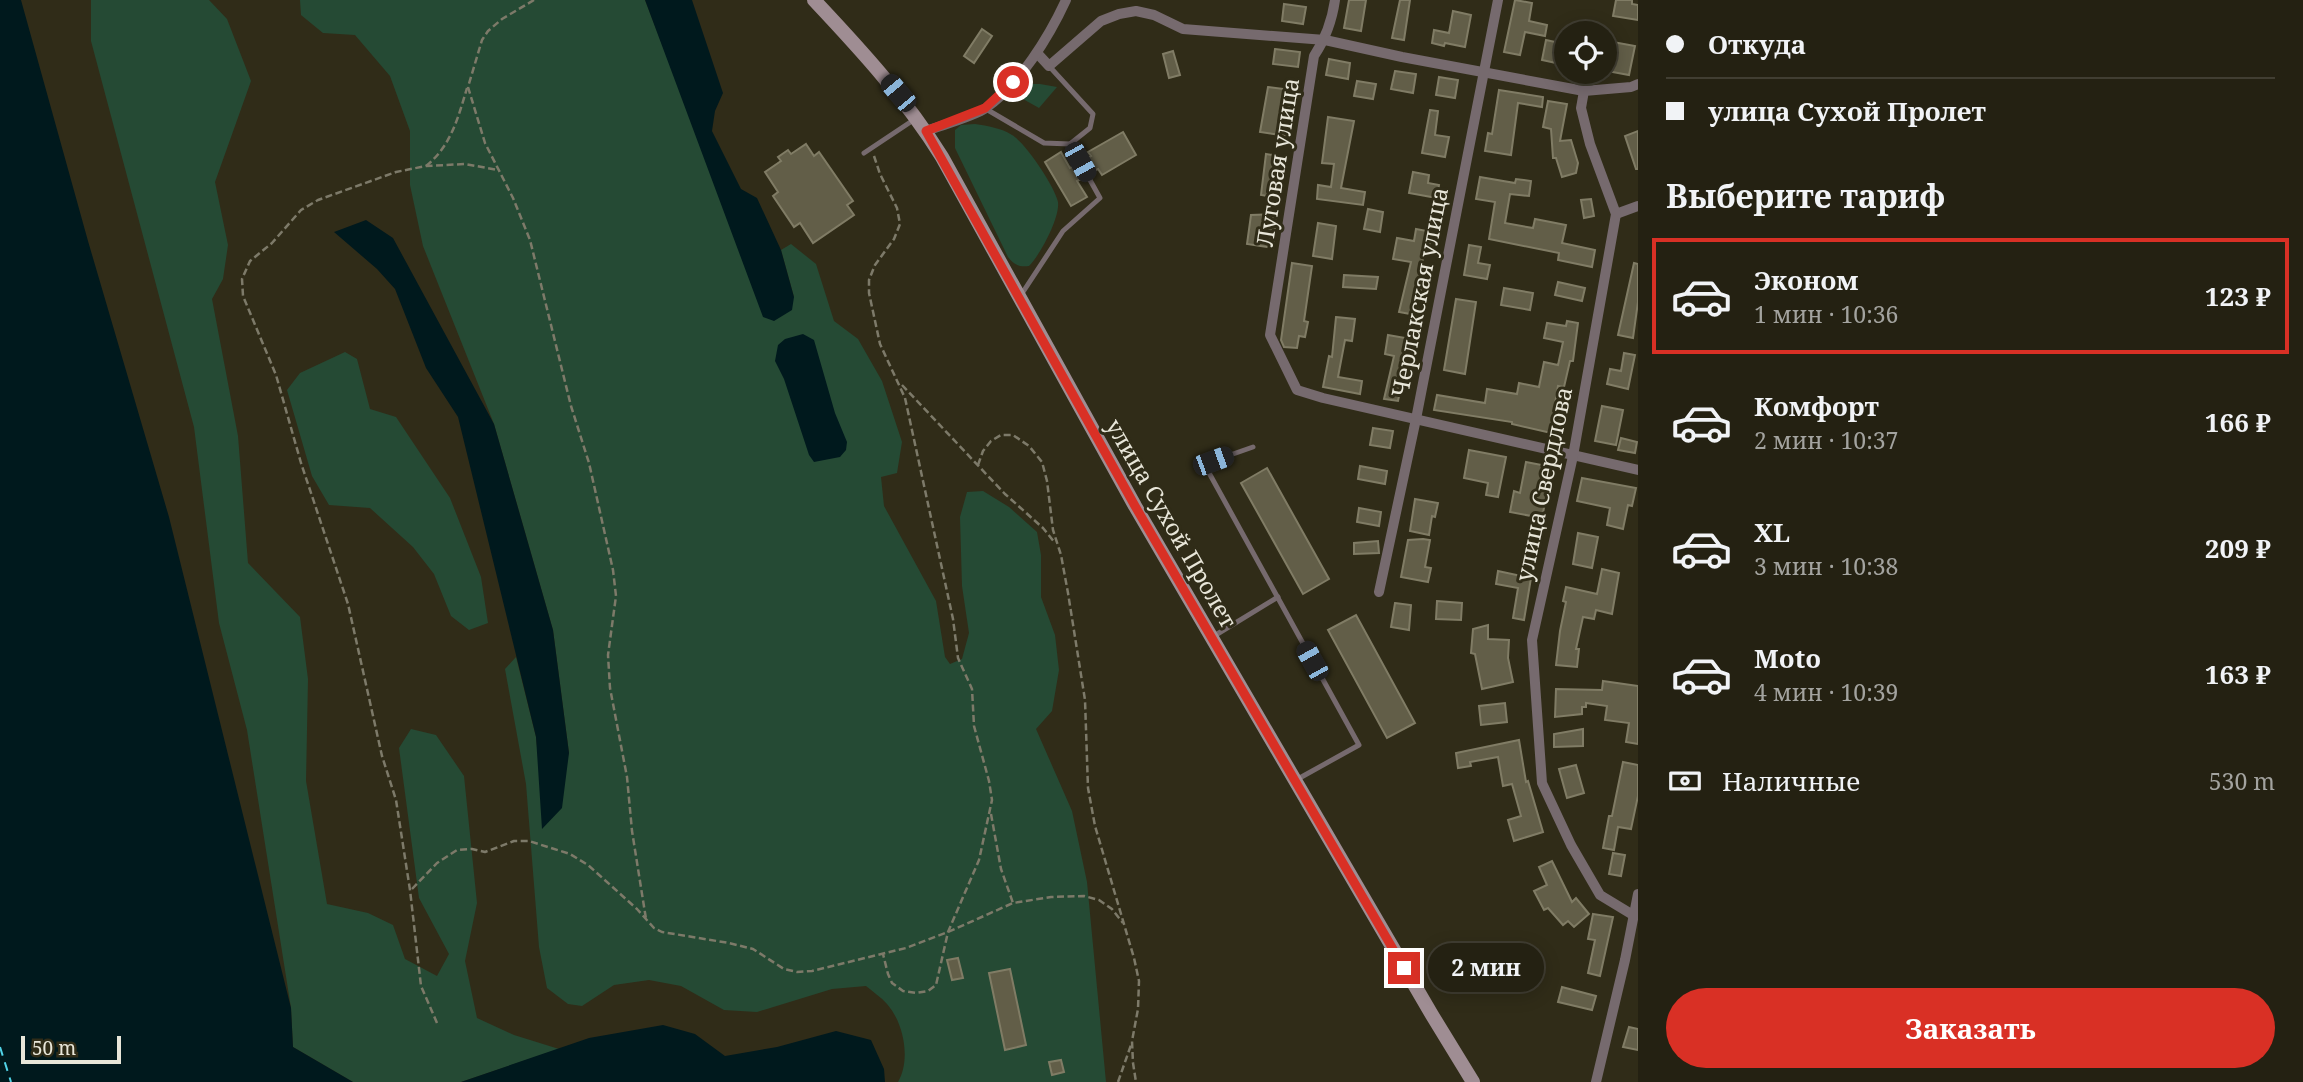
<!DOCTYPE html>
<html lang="ru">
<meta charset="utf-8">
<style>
body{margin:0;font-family:"Noto Serif",serif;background:#302e20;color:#f1f3f6;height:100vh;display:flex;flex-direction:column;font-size:26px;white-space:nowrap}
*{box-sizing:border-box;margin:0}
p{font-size:23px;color:#a3a39f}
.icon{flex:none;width:38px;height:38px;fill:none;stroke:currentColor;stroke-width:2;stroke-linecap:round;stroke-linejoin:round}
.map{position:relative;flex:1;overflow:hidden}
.sheet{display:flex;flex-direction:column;background:#242112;width:665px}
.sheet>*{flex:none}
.banner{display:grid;align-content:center;height:154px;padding:0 28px;background:#242112}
.controls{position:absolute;left:1554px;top:21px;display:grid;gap:14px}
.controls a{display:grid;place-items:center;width:63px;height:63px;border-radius:50%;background:#242112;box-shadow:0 4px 18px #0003,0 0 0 2px #413e32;font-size:35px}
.scale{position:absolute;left:21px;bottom:18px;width:100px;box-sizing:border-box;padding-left:7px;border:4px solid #e8e6d9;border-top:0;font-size:19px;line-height:24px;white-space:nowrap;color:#e8e6d9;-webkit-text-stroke:5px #302c18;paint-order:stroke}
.end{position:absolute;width:32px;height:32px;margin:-16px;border:9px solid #d93025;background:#fff;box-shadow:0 0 0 4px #fff}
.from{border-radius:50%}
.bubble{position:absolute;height:49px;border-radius:24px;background:#242112;box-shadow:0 4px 18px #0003,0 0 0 2px #413e32;font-size:23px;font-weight:700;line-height:49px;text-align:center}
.car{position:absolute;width:21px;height:42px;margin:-21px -10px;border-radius:9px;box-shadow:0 0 5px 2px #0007;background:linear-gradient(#222 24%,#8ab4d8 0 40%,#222 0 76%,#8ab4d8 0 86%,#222 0)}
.banner b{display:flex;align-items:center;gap:24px;height:66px;font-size:26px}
.banner b+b{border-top:2px solid #413e32}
.banner i{width:18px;height:18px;background:#f1f3f6}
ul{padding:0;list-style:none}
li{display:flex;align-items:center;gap:21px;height:116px;margin:0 14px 10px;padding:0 14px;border:4px solid transparent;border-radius:0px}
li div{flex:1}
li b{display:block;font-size:26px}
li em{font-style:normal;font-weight:700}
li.selected{border-color:#d93025}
li>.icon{width:63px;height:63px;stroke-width:1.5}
h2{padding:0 28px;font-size:32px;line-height:84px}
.pay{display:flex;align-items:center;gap:18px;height:77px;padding:0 28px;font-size:26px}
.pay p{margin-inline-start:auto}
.action{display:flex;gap:14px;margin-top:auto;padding:14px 28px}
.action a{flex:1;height:80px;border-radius:42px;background:#d93025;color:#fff;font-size:28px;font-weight:700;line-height:80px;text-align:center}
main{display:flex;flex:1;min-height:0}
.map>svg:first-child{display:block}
.green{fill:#254a34}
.water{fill:#00191d}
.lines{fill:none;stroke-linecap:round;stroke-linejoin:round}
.ferry{stroke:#51d3e7;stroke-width:2;stroke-dasharray:9 7;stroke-linecap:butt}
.building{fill:#625e48;stroke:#807c65;stroke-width:2}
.path{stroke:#7d7a69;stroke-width:2.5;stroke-dasharray:7 3.5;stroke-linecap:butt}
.service{stroke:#766a6e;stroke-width:5}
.minor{stroke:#766a6e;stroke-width:10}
.secondary{stroke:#9f8d93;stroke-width:14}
.route{stroke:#d93025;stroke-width:9}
.labels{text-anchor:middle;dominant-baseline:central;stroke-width:6;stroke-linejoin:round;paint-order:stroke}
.street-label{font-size:23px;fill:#e8e6d9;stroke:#302c18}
</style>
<main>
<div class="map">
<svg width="1638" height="1082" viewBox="0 0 1638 1082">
<rect width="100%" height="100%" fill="#302c18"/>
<g class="green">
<polygon points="91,0 209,0 227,19 251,81 215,182 228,245 223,279 212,299 238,436 248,563 300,617 308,679 306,781 327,904 368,913 393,925 405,959 437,976 449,954 419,898 399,748 411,729 436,735 464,776 477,903 465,961 477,1018 514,1035 559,1049 461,1082 353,1082 293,1047 291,1008 247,730 219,623 194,427 91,41"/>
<path d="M300,0H645L702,148L794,297L781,250L791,244L816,264L834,321L858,339L882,381L902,442L897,473L881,477L884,506L936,601L945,657L950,664L962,659L969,633L962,586L960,517L967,492L983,491L1009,507L1037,532L1041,555V597L1055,635L1059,670L1052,711L1036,729L1072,811L1087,882L1106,1082H898C911,1060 904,1023 887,1004C881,997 873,992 866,986L832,989L757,1012L724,1010L681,986L649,980L614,985L582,1006L568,1004L547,988L539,947L526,784L505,669L516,657L536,737L545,825L569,753L553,630L494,424L423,246L410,185V131L390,76L355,35L323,33L301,15Z"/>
<polygon points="1025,84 1040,84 1057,87 1039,108 1023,99 1020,95 1021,86"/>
<path d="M975,124C988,126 1001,128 1012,135C1026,143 1055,187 1058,202C1060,218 1040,255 1029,266C1019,267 1014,265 1008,257L955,148V130L961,125Z"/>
<polygon points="345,352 357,359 370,409 396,417 450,498 481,577 488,623 469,630 451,616 434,574 413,547 370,508 329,505 312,476 287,390 300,373"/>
</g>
<g class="water">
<polygon points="0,0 21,0 88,241 169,517 291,1008 293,1047 353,1082 0,1082"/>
<polygon points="645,0 692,0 723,93 715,111 712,131 741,189 757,198 781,250 794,297 792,310 774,321 763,317"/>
<polygon points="366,220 393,238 494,424 553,630 569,753 562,808 542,829 536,737 458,417 426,368 395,289 377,269 334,232"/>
<polygon points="803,334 814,340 835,413 847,442 846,450 840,457 814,462 809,455 784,379 775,361 778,345 785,339"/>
<polygon points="663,1025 695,1034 725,1056 777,1047 836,1031 871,1040 884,1069 885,1082 461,1082 589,1038"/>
</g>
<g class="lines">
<polyline class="ferry" points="0,1047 11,1082"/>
</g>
<g class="building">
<polygon points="1349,0 1366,0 1361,31 1344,28"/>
<polygon points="1400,0 1410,0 1404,40 1392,38"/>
<polygon points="1515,0 1532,3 1529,21 1547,25 1545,36 1525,32 1520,55 1504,52"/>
<polygon points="1616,0 1632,0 1632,4 1638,5 1638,20 1613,16"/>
<polygon points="1284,4 1306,7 1303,24 1282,21"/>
<polygon points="1453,11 1471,15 1465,47 1445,43 1444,46 1432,43 1434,30 1449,33"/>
<polygon points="982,29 992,36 974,63 964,56"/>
<polygon points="1546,40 1560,43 1556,63 1542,60"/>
<polygon points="1613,42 1635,46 1629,75 1607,71"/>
<polygon points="1275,49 1300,52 1298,67 1273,64"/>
<polygon points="1173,51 1180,75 1169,78 1163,54"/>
<polygon points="1329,59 1350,63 1348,79 1326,75"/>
<polygon points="1395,71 1416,74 1413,93 1391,89"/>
<polygon points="1439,77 1458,80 1455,98 1436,95"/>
<polygon points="1357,81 1376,84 1373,99 1354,96"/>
<polygon points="1268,87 1292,90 1287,119 1290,119 1288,136 1260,132"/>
<polygon points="1499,90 1543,97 1542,107 1518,103 1511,155 1485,151 1488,133 1492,134"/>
<polygon points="1548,101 1567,104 1560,141 1571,140 1578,163 1576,173 1562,177 1556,158 1553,158 1551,129 1543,127"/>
<polygon points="1430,110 1438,111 1435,135 1449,137 1445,157 1422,153"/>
<polygon points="1328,117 1354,121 1341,188 1365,192 1363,205 1317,199 1318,185 1331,187 1334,164 1322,163"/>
<polygon points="1638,131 1638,169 1636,169 1625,136"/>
<polygon points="1123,132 1136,155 1102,175 1098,169 1092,172 1085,160 1091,156 1088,152"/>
<polygon points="806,144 814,156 819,152 853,201 847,205 854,215 813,243 800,223 794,227 773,196 778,192 765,172 781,161 778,157 788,150 791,154"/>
<polygon points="1061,152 1070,168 1076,165 1083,178 1077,181 1087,197 1071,206 1045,162"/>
<polygon points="1266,154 1286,157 1280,198 1261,195"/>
<polygon points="1413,172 1429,175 1428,183 1439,185 1437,198 1409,193"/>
<polygon points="1480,177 1515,183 1516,179 1531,181 1529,196 1510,194 1505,223 1533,228 1535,219 1566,225 1562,243 1595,250 1592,267 1558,260 1559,253 1489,239 1495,202 1476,199"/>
<polygon points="1591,199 1594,216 1584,218 1581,200"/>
<polygon points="1368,209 1383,212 1380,232 1364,229"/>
<polygon points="1276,214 1273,248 1247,244 1251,215"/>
<polygon points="1318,223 1336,226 1332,259 1313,256"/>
<polygon points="1416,229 1432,232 1430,244 1426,243 1417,289 1421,290 1416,315 1399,312 1411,262 1393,259 1397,238 1414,241"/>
<polygon points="1469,245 1481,247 1478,263 1490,265 1487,279 1464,275"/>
<polygon points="1292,263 1312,266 1304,321 1308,322 1305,337 1299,336 1297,348 1284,347 1281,340"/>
<polygon points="1634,263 1638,264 1638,302 1633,338 1618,335"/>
<polygon points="1344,275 1378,277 1376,289 1343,287"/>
<polygon points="1558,282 1585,288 1582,301 1555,295"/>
<polygon points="1504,288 1533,293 1530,310 1501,305"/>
<polygon points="1456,299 1476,302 1465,374 1444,370"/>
<polygon points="1336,317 1355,319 1352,341 1345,340 1338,377 1362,381 1360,394 1323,387 1329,356 1332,357"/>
<polygon points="1567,321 1578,323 1573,361 1570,361 1564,387 1558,386 1553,416 1563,418 1560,435 1512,424 1512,422 1434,410 1437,395 1485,403 1487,389 1517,394 1519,383 1539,387 1544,362 1558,365 1563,342 1544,338 1547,323 1566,326"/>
<polygon points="1388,335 1411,339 1398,401 1384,399 1394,356 1385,354"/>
<polygon points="1624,353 1635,355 1628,389 1607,384 1610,369 1621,371"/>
<polygon points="1602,406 1623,410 1616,445 1595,441"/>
<polygon points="1373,428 1393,431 1390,448 1370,445"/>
<polygon points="1621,438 1637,442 1635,453 1618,450"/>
<polygon points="1469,450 1506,457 1498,497 1486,495 1488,483 1464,478"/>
<polygon points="1526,462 1552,467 1542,518 1510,512 1514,491 1520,493"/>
<polygon points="1360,466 1387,471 1385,484 1358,479"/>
<polygon points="1267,468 1329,579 1303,594 1241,483"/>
<polygon points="1582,478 1636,488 1632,506 1628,505 1623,529 1607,525 1610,508 1577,501"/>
<polygon points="1415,499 1438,503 1435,517 1432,516 1429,535 1410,531"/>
<polygon points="1359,508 1381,512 1379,526 1357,522"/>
<polygon points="1578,533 1598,537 1592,568 1573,564"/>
<polygon points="1423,539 1430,540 1425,567 1431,568 1428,582 1401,577 1408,540"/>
<polygon points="1378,541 1379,553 1354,554 1354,543"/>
<polygon points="1602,569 1619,573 1612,614 1596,610 1594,619 1583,617 1576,649 1579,649 1577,667 1556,665 1560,631 1566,602 1563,601 1566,587 1597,594"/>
<polygon points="1498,571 1531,578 1524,620 1513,618 1518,588 1496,584"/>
<polygon points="1437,601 1462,603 1461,620 1436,619"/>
<polygon points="1395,603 1411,605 1409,630 1391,627"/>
<polygon points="1356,615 1415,723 1387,738 1328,630"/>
<polygon points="1488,625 1488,639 1509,640 1508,658 1513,682 1482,689 1475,654 1471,653 1473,629"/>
<polygon points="1603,681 1638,686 1638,744 1626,742 1629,723 1605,720 1607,706 1586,703 1586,707 1582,707 1582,714 1555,717 1556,689 1602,690"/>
<polygon points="1505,703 1507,722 1481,725 1479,706"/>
<polygon points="1583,729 1583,746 1554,747 1554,734"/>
<polygon points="1519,740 1526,782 1528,781 1543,832 1514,841 1508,820 1521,816 1512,784 1503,786 1498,757 1470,762 1471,766 1458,768 1456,753"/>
<polygon points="1623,762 1638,765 1638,796 1631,829 1618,827 1614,850 1603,848 1609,816 1612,816"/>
<polygon points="1576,765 1584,793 1567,798 1559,769"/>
<polygon points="1613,853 1625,855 1621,876 1609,874"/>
<polygon points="1552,861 1572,902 1576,898 1589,914 1574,927 1568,921 1563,925 1548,908 1544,910 1534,891 1547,885 1539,867"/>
<polygon points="1593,914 1613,917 1600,976 1588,973 1595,940 1588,939"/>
<polygon points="958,958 963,978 952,980 947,960"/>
<polygon points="1010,969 1026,1045 1005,1050 989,973"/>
<polygon points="1562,987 1596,996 1592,1010 1558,1002"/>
<polygon points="1629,1027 1638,1029 1638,1050 1623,1047"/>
<polygon points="1061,1060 1064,1072 1052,1075 1049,1062"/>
</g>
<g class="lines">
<g class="path">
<polyline points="534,0 502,19 488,31 482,40 468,87 485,143 513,198 530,240 571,406 589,463 613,570 616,596 608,655 610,688 627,777 632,831 646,919"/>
<polyline points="874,156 880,174 897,208 900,224 894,239 875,265 869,280 869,293 880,344 905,398 953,619 958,658 972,689 974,726 989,781 992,800 979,860 948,932 936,985 928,991 916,993 903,991 892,983 888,974 883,954"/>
<path d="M426,166C451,146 458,118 467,88"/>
<polyline points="902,385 1005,494 1043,528 1055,543"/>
<polyline points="978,465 983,451 991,441 1001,435 1013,435 1029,446 1042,462 1047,481 1053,530 1061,555 1068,593 1085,700 1088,788 1095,826 1134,958 1139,981 1138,1009 1132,1041 1133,1063 1136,1082"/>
<polyline points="991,814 1001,869 1013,903"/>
<polyline points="412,889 437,863 457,850 472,849 485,852 514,841 529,841 570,854 588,865 637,909 654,928 662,932 729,943 753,949 784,969 797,972 812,971 906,948 948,932 1013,903 1051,897 1084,896 1099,900 1112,909 1123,923"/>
<polyline points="437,1023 421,986 410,890 396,800 382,756 348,604 301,463 276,375 243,296 242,279 250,261 272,243 301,210 318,200 396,172 426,166 465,164 498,170"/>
<polyline points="1118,1082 1131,1045"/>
</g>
<g class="service">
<polyline points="1049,66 1093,114 1090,128 1070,144"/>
<polyline points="986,109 1044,143 1070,144 1100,198 1063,231 1021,295"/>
<polyline points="864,153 915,119"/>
<polyline points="1253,447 1213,461 1208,471 1359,745 1296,780"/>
<polyline points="1214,636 1278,597"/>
</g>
<g class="minor">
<path d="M1335,0C1332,21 1326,38 1314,56L1270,335L1297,390L1323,398L1638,470"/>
<polyline points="1037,53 1049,66 1101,21 1119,14 1136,11 1154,15 1183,29 1325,40 1402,57 1584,91"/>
<path d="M926,131C942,125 973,117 986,108C1020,84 1049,37 1066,0"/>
<polyline points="1616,214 1638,206"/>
<polyline points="1379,592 1416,419 1498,0"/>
<polyline points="1633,915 1600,895 1571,845 1542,783 1532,640 1573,456 1616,214 1590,144 1581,108 1584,91 1631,87 1638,84"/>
<polyline points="1596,1082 1625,960 1638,894"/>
</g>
<path class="secondary" d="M814,0C861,50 906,99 942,157L1135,506L1432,1015L1473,1082"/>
</g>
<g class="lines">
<polyline class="route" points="1013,82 985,108 926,131 1135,506 1404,968"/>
</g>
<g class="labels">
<g class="street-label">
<text transform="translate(1277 162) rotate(-81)">Луговая улица</text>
<text transform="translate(1419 292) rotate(-79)">Черлакская улица</text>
<text transform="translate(1543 484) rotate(-78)">улица Свердлова</text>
<text transform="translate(1172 523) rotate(60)">улица Сухой Пролет</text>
</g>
</g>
</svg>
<div class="controls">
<a><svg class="icon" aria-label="locate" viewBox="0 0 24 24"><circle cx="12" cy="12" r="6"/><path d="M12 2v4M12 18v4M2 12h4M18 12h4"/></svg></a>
</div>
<div class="scale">50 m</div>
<i class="end from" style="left:1013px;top:82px"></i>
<i class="end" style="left:1404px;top:968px"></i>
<div class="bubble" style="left:1428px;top:943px;width:116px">2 мин</div>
<i class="car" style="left:898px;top:93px;rotate:320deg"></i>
<i class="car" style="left:1080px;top:162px;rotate:151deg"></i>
<i class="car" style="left:1213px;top:461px;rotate:70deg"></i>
<i class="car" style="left:1312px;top:661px;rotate:331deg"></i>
</div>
<section class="sheet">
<div class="banner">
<b><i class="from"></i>Откуда</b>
<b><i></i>улица Сухой Пролет</b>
</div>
<h2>Выберите тариф</h2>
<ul>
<li class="selected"><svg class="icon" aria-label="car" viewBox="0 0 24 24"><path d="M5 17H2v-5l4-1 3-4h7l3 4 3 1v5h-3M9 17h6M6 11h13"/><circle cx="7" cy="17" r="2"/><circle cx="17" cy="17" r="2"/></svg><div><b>Эконом</b><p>1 мин · 10:36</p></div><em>123 ₽</em></li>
<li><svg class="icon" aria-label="car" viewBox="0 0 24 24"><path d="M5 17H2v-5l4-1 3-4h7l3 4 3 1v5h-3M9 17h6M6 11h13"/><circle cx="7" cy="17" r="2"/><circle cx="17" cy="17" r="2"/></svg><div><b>Комфорт</b><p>2 мин · 10:37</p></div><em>166 ₽</em></li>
<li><svg class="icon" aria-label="car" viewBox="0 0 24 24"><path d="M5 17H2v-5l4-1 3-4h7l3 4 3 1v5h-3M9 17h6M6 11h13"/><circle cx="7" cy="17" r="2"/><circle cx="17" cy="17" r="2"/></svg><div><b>XL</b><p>3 мин · 10:38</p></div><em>209 ₽</em></li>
<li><svg class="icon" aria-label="car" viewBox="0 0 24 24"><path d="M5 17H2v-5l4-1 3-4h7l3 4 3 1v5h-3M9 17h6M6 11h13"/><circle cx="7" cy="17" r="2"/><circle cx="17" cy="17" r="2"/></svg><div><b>Moto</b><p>4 мин · 10:39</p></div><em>163 ₽</em></li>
</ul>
<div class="pay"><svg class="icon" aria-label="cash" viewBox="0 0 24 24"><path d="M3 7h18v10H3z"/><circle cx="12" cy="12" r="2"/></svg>Наличные<p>530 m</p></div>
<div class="action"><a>Заказать</a></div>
</section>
</main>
